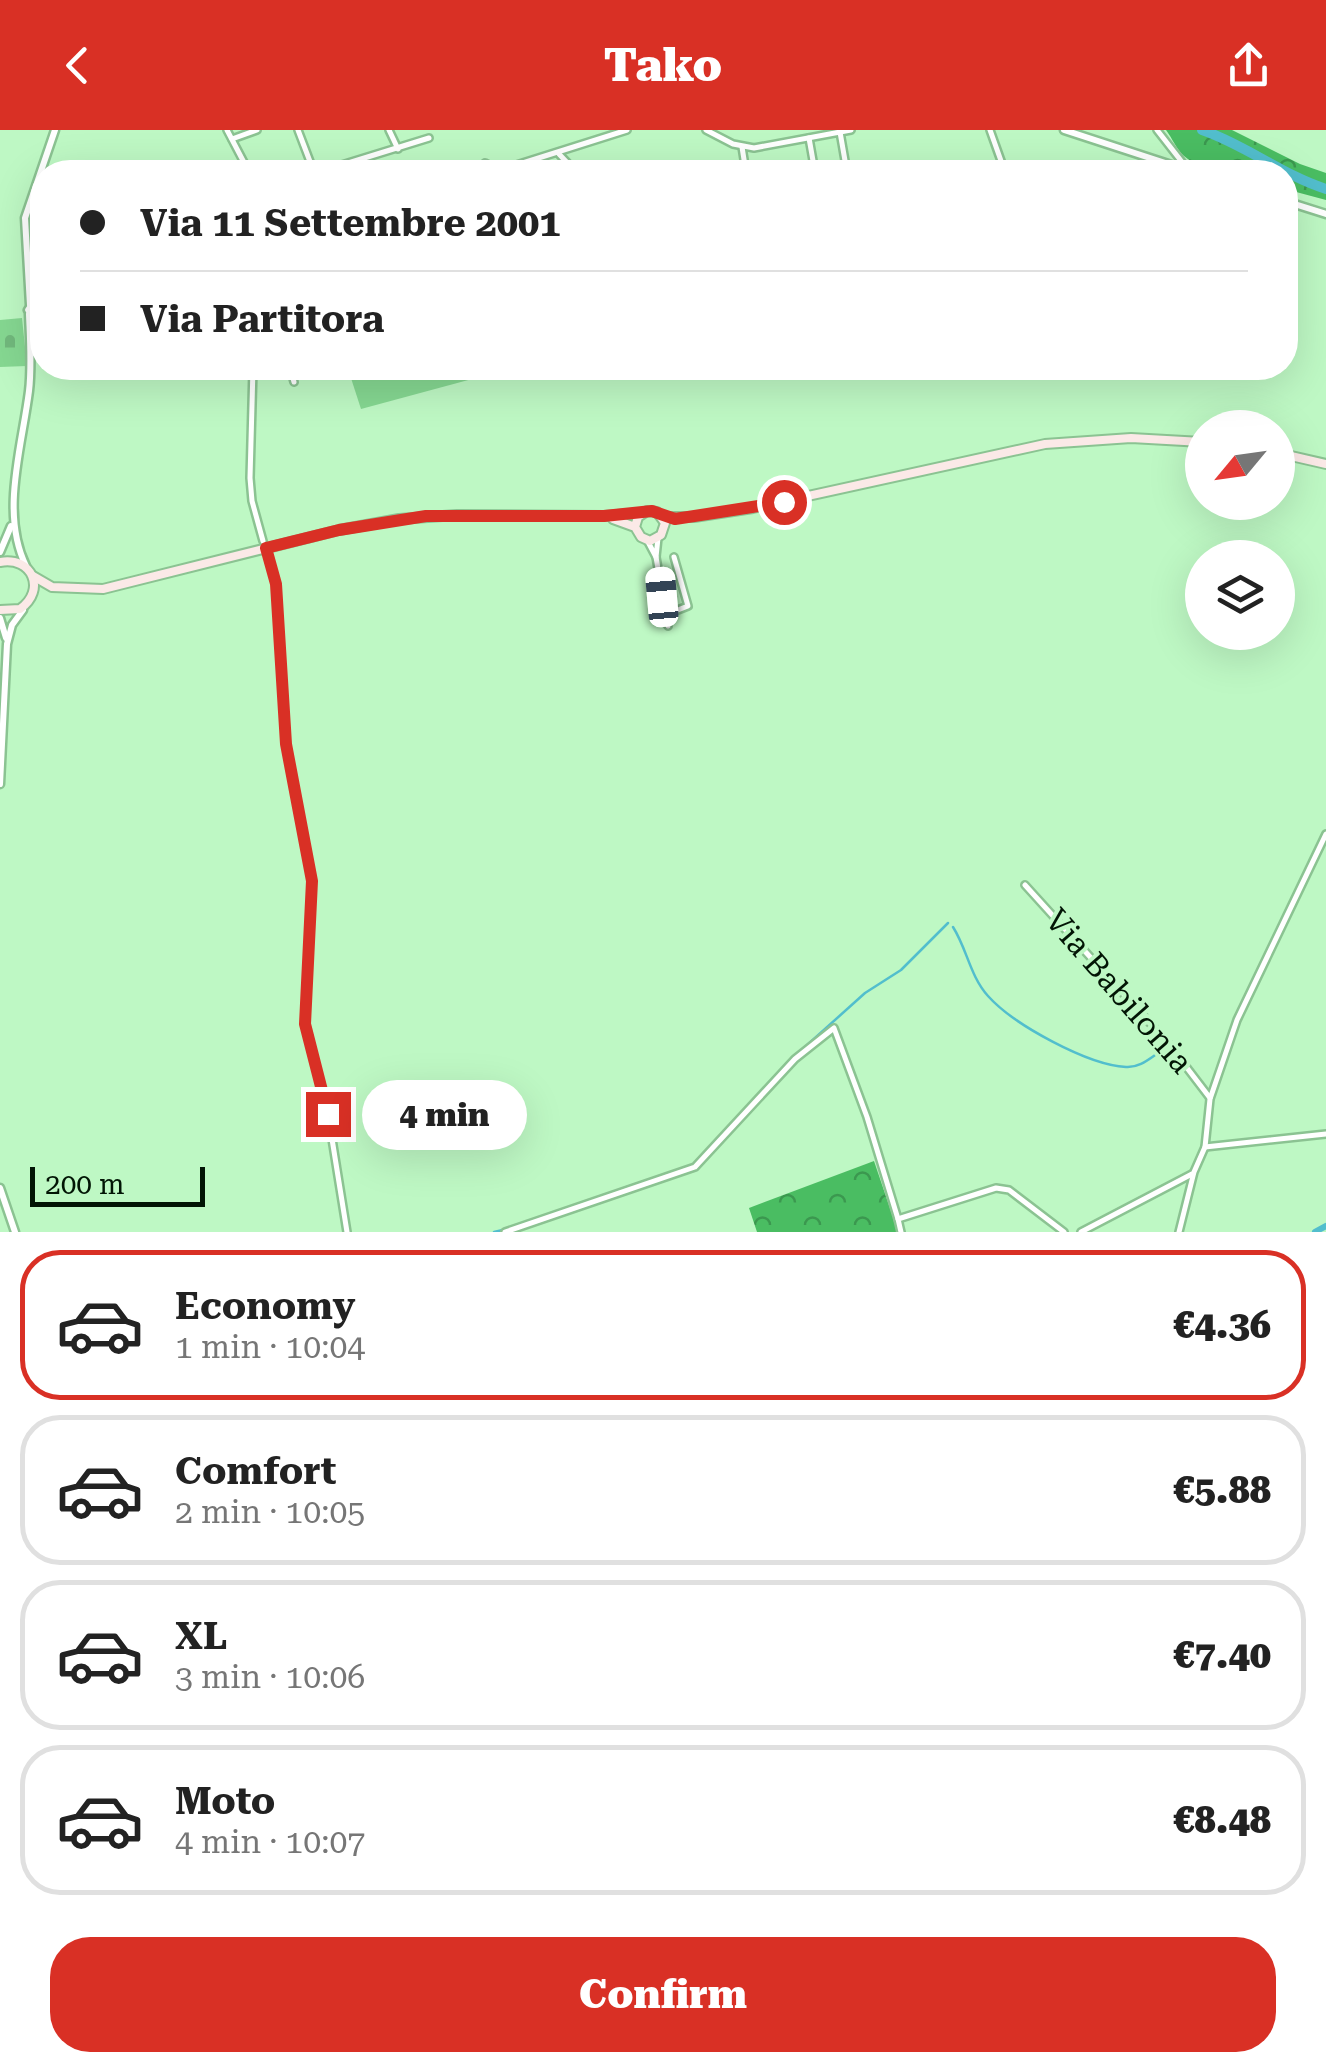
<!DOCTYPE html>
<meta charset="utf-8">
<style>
body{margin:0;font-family:"Roboto Serif",serif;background:#f2f2f2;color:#222;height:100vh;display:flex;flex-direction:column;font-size:38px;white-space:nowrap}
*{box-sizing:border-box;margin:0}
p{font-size:32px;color:#767676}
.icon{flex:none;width:55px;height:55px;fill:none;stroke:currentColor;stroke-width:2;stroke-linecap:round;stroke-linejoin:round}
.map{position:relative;height:1102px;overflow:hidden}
.sheet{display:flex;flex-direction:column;background:#fff;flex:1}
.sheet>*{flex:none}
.top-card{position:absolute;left:30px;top:30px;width:1268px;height:220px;border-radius:40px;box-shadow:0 10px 40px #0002;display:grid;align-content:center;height:220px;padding:0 50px;background:#fff}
.needle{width:65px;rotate:241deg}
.buttons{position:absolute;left:1185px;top:280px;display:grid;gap:20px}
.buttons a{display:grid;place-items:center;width:110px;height:110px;border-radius:50%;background:#fff;box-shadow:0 10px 40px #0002;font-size:50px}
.scale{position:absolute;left:30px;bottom:25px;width:175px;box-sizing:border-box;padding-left:10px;border:5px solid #021505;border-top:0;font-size:28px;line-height:35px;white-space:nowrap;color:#021505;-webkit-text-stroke:8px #bef8c4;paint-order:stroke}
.end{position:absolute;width:45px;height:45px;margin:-22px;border:12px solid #d93025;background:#fff;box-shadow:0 0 0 5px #fff}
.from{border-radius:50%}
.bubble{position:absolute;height:70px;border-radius:35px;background:#fff;box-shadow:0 10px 40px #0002;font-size:32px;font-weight:800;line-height:70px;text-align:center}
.car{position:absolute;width:30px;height:60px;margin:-30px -15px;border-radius:12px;box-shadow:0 0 8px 2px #0007;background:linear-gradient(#fff 24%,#345 0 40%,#fff 0 76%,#345 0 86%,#fff 0)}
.top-card b{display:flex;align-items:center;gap:35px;height:95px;font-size:38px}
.top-card b+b{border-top:2px solid #e0e0e0}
.top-card i{width:25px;height:25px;background:#222}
ul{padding:18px 0 0;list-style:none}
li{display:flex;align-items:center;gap:30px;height:150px;margin:0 20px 15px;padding:0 30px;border:5px solid #e0e0e0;border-radius:40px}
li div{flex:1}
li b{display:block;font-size:38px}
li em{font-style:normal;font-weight:800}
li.active{border-color:#d93025}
li>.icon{width:90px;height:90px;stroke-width:1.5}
.button{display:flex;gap:20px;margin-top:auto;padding:20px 50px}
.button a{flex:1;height:115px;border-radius:40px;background:#d93025;color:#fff;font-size:40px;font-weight:800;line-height:115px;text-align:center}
header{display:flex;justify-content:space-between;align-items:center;height:130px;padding:0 50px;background:#d93025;color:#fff;font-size:45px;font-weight:800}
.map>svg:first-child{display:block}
.green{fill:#85d791}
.forest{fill:url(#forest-crowns)}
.cemetery{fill:url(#cemetery-stones)}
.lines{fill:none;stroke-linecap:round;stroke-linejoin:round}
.stream{stroke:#52becd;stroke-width:2.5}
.canal{stroke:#52becd;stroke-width:6}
.river{stroke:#52becd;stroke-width:10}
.minor-casing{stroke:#8bc392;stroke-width:10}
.tertiary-casing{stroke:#8bc392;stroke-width:11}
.secondary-casing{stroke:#8bc392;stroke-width:12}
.minor{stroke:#fff;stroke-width:5}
.tertiary{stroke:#fff;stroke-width:6}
.secondary{stroke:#fbe9e7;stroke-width:8}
.route{stroke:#d93025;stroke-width:12}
.labels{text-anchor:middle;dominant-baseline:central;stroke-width:8;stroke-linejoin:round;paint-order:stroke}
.street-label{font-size:32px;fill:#021505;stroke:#bef8c4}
</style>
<header><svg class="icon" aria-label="back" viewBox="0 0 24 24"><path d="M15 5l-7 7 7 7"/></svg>Tako<svg class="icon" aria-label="share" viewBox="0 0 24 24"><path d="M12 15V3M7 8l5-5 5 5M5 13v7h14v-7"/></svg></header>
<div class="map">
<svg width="1326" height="1102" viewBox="0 0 1326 1102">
<defs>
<pattern id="forest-crowns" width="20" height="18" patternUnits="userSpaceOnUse" patternTransform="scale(2.5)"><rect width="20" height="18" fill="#4abd62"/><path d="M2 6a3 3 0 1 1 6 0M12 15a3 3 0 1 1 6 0" fill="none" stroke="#3b984f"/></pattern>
<pattern id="cemetery-stones" width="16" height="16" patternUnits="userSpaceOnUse" patternTransform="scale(2.5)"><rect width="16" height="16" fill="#85d791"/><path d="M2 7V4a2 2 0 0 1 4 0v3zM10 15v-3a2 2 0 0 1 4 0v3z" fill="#71b87c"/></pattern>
</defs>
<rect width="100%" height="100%" fill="#bef8c4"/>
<polygon class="green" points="363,238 513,238 361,279 349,242"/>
<g class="forest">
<path d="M1166,0H1232L1300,34L1326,43V70L1285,59V42C1254,42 1210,48 1184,26C1177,20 1172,8 1166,0Z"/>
<polygon points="874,1031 898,1102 757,1102 749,1078"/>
</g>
<polygon class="cemetery" points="22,188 27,236 0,237 0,190"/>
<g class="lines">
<g class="stream">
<path d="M953,797C967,819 970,846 988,866C1014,895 1088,935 1126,937C1140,938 1150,928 1161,921"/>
<polyline points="737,988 786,934 865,863 901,840 948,793"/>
<polyline points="627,1057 654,1048"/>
<polyline points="494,1102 507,1099"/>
</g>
<polyline class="canal" points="1315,1102 1326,1096"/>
<path class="river" d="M1202,0C1246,15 1282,45 1326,59"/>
<g class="minor-casing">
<g id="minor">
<polyline points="227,0 249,42"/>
<polyline points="298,0 314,42"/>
<polyline points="389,0 398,19"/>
<polyline points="706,0 733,14 754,18 851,0"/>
<polyline points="990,0 1005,42"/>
<polyline points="1157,0 1189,41"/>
<polyline points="840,2 847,42"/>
<polyline points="809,8 815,42"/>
<polyline points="232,9 257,0"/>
<polyline points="742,17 746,42"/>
<polyline points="559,24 576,42"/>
<polyline points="510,37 627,0"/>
<polyline points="319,42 429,8"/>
<polyline points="474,42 485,33 499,40 510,37 505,42"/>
<polyline points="800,42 815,40"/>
<polyline points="253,238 250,348 252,371 263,411"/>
<polyline points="290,238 294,252"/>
<polyline points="647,410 656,427 658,408"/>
<polyline points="266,418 276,454 286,614 312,751 305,894 328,984 347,1102"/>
<polyline points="656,427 668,496"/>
<polyline points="665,485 688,476 674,427"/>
<polyline points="1025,755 1168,913 1210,968"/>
<polyline points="1205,1017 1326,1004"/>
<polyline points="505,1102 695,1037 795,929 834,898 867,987 898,1089"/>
<polyline points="901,1102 898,1089 996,1058 1009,1060 1064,1102"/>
<polyline points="1081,1102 1192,1044"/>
<polyline points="1179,1102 1194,1042 1205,1017 1210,969 1237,890 1326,704"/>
</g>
</g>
<g class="tertiary-casing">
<g id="tertiary">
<polyline points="1064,0 1193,42"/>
<polyline points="1285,71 1326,84"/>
<polyline points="30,175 25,88 55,0"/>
<polyline points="42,177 34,172 28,180 35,187 42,183"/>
<polyline points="0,422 11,396"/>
<path d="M26,436C0,383 22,317 29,261C32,236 30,209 29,184"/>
<polyline points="0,488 6,508"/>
<polyline points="0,654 7,514 12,495 23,480"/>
<polyline points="0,1058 15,1102"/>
</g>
</g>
<g class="secondary-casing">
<g id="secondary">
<polyline points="1278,323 1326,334"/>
<polyline points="663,387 694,387 753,378 1045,314 1131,308 1202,312"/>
<polyline points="613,389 635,397 641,407 650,411 661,405 665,393 657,382 647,381 638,387 635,397"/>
<path d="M0,432C32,426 47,460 20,479L0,480"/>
<polyline points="33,446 52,457 103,459 339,400 399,389 457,385 604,386 642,383"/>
</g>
</g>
<use href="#minor" class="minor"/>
<use href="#tertiary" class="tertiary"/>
<use href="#secondary" class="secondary"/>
</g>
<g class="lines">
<polyline class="route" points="328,984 305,894 312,751 286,614 276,454 266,418 339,400 426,386 604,386 652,381 675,389 784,372"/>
</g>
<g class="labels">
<g class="street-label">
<text transform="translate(1119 861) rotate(49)">Via Babilonia</text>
</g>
</g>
</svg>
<div class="buttons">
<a><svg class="needle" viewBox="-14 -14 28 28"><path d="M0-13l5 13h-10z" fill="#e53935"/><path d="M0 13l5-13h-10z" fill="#767676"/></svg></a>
<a><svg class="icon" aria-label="layers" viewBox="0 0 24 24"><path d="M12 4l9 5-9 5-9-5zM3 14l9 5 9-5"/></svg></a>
</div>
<div class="scale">200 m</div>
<i class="end from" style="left:784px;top:372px"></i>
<i class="end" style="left:328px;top:984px"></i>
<div class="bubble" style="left:362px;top:950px;width:165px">4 min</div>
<i class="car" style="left:662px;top:467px;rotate:355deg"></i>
<div class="top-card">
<b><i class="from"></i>Via 11 Settembre 2001</b>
<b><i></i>Via Partitora</b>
</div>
</div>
<section class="sheet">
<ul>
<li class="active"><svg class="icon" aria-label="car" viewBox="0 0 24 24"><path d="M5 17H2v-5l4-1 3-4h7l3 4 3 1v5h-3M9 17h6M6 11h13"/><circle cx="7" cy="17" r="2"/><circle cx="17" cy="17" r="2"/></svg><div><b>Economy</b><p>1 min · 10:04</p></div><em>€4.36</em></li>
<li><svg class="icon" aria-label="car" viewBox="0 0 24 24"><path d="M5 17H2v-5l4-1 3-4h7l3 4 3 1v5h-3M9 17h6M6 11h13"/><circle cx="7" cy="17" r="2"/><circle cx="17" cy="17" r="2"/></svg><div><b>Comfort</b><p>2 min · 10:05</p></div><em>€5.88</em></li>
<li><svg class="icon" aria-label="car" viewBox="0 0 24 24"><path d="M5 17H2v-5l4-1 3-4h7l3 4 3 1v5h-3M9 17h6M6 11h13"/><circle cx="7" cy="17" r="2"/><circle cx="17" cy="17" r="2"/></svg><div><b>XL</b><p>3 min · 10:06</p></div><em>€7.40</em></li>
<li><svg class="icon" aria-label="car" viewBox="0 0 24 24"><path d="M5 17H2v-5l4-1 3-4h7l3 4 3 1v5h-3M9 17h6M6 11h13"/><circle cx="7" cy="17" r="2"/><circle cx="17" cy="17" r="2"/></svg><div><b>Moto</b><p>4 min · 10:07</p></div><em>€8.48</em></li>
</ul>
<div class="button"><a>Confirm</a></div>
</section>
